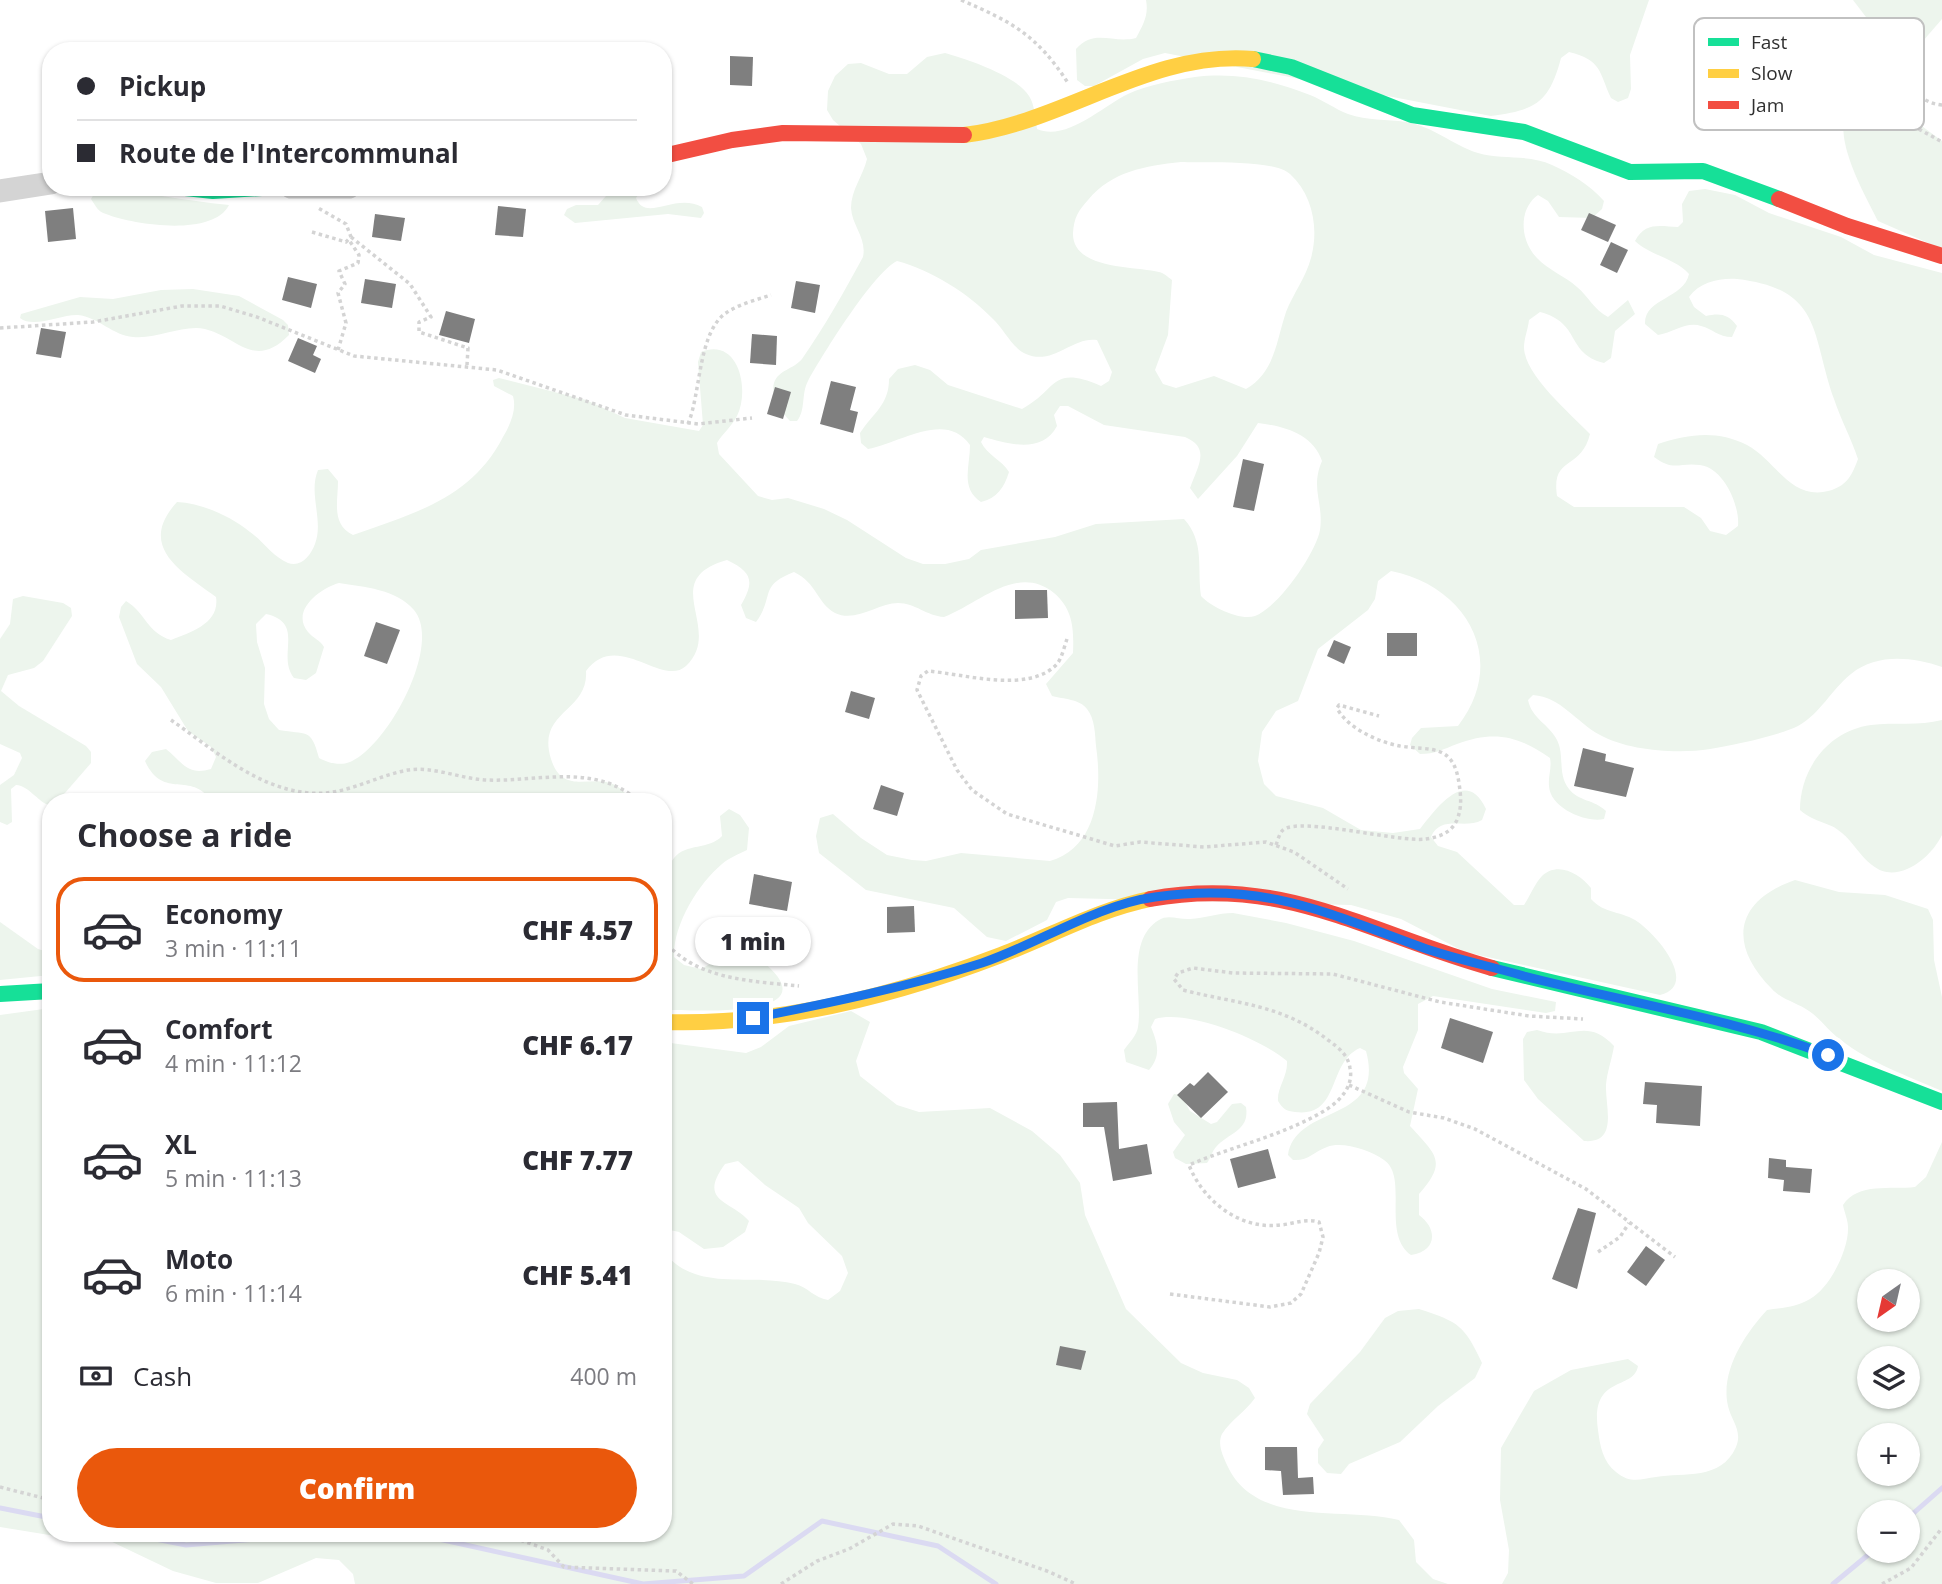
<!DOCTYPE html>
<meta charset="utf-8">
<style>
body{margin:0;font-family:"Open Sans",sans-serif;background:#f7f7f7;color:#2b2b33;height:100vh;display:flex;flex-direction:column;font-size:26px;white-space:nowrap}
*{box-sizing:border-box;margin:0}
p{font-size:23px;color:#7c7c81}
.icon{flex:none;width:38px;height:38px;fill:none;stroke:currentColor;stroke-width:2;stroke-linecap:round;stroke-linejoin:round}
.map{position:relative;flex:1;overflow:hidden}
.panel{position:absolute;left:42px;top:793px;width:630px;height:749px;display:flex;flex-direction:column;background:#fff;border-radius:28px;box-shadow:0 2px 5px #0004}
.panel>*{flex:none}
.banner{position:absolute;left:42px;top:42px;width:630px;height:154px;border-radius:28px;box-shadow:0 2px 5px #0004;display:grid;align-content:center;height:154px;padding:0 35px;background:#fff}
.needle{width:46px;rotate:214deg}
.tools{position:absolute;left:1857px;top:1269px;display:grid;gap:14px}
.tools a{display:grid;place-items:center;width:63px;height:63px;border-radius:50%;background:#fff;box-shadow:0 2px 5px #0004;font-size:35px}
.end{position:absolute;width:32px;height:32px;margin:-16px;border:9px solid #1a73e8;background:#fff;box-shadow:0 0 0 4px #fff}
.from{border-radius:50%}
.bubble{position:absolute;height:49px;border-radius:24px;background:#fff;box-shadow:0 2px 5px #0004;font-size:23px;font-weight:800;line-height:49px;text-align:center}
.banner b{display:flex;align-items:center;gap:24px;height:66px;font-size:26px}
.banner b+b{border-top:2px solid #e1e1e2}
.banner i{width:18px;height:18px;background:#2b2b33}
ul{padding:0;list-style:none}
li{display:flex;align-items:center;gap:21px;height:105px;margin:0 14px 10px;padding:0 21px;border:4px solid transparent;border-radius:28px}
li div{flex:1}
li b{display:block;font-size:26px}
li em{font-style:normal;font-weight:800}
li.active{border-color:#ea580c}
li>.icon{width:63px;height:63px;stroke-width:1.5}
h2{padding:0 35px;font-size:32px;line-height:84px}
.pay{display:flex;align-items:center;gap:18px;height:77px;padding:0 35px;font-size:26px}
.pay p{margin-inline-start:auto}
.action{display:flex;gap:14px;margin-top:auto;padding:14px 35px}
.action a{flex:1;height:80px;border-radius:42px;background:#ea580c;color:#fff;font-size:28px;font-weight:800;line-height:80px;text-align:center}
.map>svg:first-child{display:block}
.green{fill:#edf5ed;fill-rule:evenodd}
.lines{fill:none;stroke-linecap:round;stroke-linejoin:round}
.stream{stroke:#dbdaf2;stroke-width:5}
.building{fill:#7f7f7f}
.path{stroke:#d4d4d4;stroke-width:3.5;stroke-dasharray:3.5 3.5;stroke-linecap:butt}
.street{stroke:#d4d4d4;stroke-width:23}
.fast{stroke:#16e098;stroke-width:16}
.slow{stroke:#ffcf43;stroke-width:16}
.jam{stroke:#f24e42;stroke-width:16}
.route{stroke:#1a73e8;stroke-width:9}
.key{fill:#fff;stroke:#c1c1c1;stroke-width:2}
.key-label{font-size:19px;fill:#303030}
</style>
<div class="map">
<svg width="1942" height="1584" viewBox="0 0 1942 1584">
<rect width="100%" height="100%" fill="#fff"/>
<g class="green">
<path d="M1146,0H1649L1630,55L1631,89L1628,98L1618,102L1611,98C1599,72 1602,60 1569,52L1561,58C1549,103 1536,110 1491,116L1165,53L1143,59L1094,86H1085L1077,80L1076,49C1094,28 1113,44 1136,38C1143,25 1149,15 1146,0Z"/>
<polygon points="1853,0 1942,0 1942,19 1916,49 1903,54 1889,47"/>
<path d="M945,53C967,59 1017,76 1029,96C1035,105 1035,119 1037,129C1066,142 1103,106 1128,94C1147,85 1175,80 1195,77C1236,72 1272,80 1310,95C1323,100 1335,109 1348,114C1368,121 1386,119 1406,122C1433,126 1452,145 1478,153C1501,160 1529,154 1552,165C1570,173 1590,185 1604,201L1602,209L1592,218L1559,217L1548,201L1538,195C1518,209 1520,241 1537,258C1548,270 1565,276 1577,287C1589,297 1594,310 1608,317L1628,300L1635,314L1615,331L1611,358L1604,363C1565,353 1582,323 1540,312L1529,320C1528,329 1524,339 1524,347C1524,375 1571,414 1590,434C1581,471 1551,455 1557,496L1574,507H1684L1701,518L1710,531L1726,535L1738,526C1740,506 1724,468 1700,465C1679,462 1674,472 1654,457L1658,444C1689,434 1717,430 1747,445C1777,461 1791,503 1832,490C1848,484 1852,475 1858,459C1851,438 1841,420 1834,399C1811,334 1823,289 1737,279C1719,278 1700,282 1689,297L1694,307L1706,316C1720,313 1728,314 1737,326L1732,337C1718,337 1713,329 1701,326C1687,321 1672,333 1658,335L1645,324C1644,298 1684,299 1689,274C1675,258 1651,256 1635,241C1645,222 1659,226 1678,227L1683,222L1682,204L1689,191L1705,189L1735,195L1769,213L1841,237L1874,255L1942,273V667C1912,657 1877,653 1851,674C1831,690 1821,713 1798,726C1778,736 1733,745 1710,749C1678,754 1629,751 1600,735C1576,722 1561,697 1533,695L1528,700C1532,719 1549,724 1557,740C1565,756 1557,774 1569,789C1578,801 1595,800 1606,811L1604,819C1586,823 1550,808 1549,786C1548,776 1552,768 1550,758C1519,736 1494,730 1457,744C1444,749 1435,754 1420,754L1410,745L1412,738L1421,728L1458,726C1509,660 1467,586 1391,571L1378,581L1375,599L1368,610L1318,649L1298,701L1276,711L1262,732L1258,761L1264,784L1276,796L1323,808L1361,830L1393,833L1420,829C1436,809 1466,766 1486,809L1482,820C1465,830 1441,814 1431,837L1438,846L1457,852L1514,905H1524C1530,896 1535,883 1542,876C1558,861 1580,874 1591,888V899C1604,914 1623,911 1638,922C1658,936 1699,985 1660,995L1465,952L1401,919L1351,905L1068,898L1056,902L1047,920L1006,941L987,937L954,908L866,890L819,853L816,836L820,818L833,814L861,838L887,855L912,860L926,861L961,853L1050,861C1099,847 1102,787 1096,746C1095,734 1095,719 1087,709C1080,699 1063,699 1052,696L1046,684L1073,653C1074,629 1073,609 1054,593C1017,563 979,604 944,617C927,616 915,603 898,603C878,603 856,623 835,613C817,603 817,583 794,572C758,586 775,596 756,622L746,618L741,605C755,581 752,572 727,560C656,580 725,629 686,666C662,688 617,629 586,671C589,712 536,711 551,759C563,797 593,773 615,785C619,787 624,792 627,795L628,802L211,801C191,770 163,801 145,761L152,752L166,749C183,763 188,776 211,769L216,757L211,747L188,731L161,687L137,664L119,617L121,607L126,601C147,614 146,632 171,640C192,632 220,623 216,597C182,572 136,547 177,502C202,503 230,516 250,532C263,541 273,557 288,563C301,568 311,555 315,544C324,520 308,494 318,470L328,469L338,481C338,502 331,524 353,535C414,513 471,499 503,437C510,425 517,410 513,396L494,386L493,380L499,378L586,400L625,418L699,431L703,425L698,362L701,352C739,337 750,390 737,416C733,425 723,433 717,443L719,454L758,496L772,500L788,498L824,509L847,520L906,558L923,564H945L969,559L981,550L1055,537L1096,524L1184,519C1205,542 1197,568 1201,596C1211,607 1240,621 1255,616C1278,608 1316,553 1320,530C1324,503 1310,489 1322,461C1313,434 1284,426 1258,423L1237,456L1198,499L1190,488C1198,466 1211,448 1185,437L1104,425L1068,406H1060L1054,415L1057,426C1042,454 1009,444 984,437L981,442C987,455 1002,460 1009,472C1004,488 997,498 981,502C960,488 970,467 970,445C946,410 900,443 868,449L861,443L860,433C873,413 889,405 889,379L898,369L915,365L930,370L948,385L1022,409C1058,390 1050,364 1101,386L1109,381L1112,372L1097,340C1073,336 1053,366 1026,354C1013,349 1003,328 993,319C968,293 931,270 897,261C873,273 823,354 808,381C801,394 806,410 797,421H790C782,413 770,395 774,383C778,370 794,369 802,359C825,326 844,292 863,257C867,238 852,226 851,208C851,190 863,176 867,159L861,144L833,120L827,110L828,91L835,76L848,64L861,63L889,74H907L927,57ZM1181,162C1205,163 1274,159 1290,174C1313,195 1319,229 1311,258C1306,277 1293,294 1286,312C1276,342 1275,372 1246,389L1214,376L1176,388L1163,384L1155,370L1168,335L1172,280C1168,277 1164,273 1159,272C1135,266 1072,270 1073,233C1074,218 1078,211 1088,200C1112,171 1145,166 1181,162ZM339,583C364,587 396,589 414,610C443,645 387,747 350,762C340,766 328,763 319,758C311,727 306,735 279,730L269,719L264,704L265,668L257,642L256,624L266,614C306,623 276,655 294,678L306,680L316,673L324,647C320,640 313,638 308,632C290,610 321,588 339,583Z"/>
<path d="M1875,96L1888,101L1942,141V249L1878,221C1866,196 1824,126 1854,103C1859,100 1869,98 1875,96Z"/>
<path d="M614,187H654L640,192L636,198C646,223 675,192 702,207L704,213L701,218L668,214L575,223L564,215L567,209L576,205H598Z"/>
<path d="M97,189C142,191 185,201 229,205C213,237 134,225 106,214C98,212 95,205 91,199Z"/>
<path d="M193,289L239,296L283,320L288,325L289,335C251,374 233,329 196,328C175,328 155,339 133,337C114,336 98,317 78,315C62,314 34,329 20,318L21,314L80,297L113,299L161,290Z"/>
<path d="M23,596L63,603L71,608L72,616L43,661L34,668L8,675L1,691L19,706L86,746L91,752V763L58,801L51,802V806C37,802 30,786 16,785L11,789L12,822L7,825L0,822V785L14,775L22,758L20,753L0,744V639L10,624L13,599Z"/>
<path d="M1942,720V835C1931,858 1897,886 1872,865C1860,856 1853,842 1842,833C1829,821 1816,824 1800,810C1800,769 1828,731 1871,725C1894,722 1919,726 1942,720Z"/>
<path d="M729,809L740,815L749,828L747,850C739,854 729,858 722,864C698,884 673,925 674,957L684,965L701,969L731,952H750C846,1020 703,1010 663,1010C663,980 657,879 674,858C686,843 709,850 722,836L720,816Z"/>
<path d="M1795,880L1839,892L1885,895L1928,909L1933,920L1934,960L1942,997V1091C1908,1076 1870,1063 1841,1040C1829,1032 1821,1019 1809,1011C1798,1003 1782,1000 1772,989C1728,945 1734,901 1795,880Z"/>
<path d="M1233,913L1286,923L1354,941L1492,989L1556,1002L1555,1011L1546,1013L1433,996L1418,1004V1030L1403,1067L1404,1073L1418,1089L1410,1126C1436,1155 1448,1161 1419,1194V1215C1438,1229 1437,1251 1411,1255C1381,1234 1409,1177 1384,1160C1370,1150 1342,1141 1327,1147C1313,1152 1309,1161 1293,1160L1288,1155C1296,1103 1386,1124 1366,1051L1360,1048C1327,1062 1341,1118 1295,1112C1286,1111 1283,1109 1278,1101C1277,1087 1288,1077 1287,1061C1261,1039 1188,1009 1155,1019L1151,1027C1158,1044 1161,1056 1149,1070L1126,1062L1124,1050C1129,1043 1137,1035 1138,1027C1143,997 1125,940 1159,920C1168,914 1180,920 1190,919C1205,918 1218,913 1233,913Z"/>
<polygon points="0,922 38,949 51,953 51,975 0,980"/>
<path d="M51,1008V1533H663V1251C696,1294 750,1272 795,1284C808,1287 814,1298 828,1300L840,1291L848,1273L842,1256L808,1223L799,1208L765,1185L738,1161L725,1164C697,1202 731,1200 749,1221L745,1232L723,1247L704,1249L679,1232L670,1230L663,1240V1042L746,1053L761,1047L789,1026L851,1011L870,1022L856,1061L860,1076L897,1105L919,1112L990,1108L1032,1131L1060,1155L1080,1183L1085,1215L1126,1309L1181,1363L1203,1373L1237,1380L1249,1388L1255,1398C1246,1411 1230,1421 1222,1434C1217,1444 1223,1456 1227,1465C1256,1529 1345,1506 1399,1520L1414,1540L1416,1562L1433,1579L1448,1584H355L353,1574L339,1560L316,1558L258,1583H216L173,1571L108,1540H80L0,1527V1015Z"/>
<path d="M1537,1030C1570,1042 1586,1016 1614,1046C1612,1059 1607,1072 1606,1085C1605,1106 1619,1144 1584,1141L1538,1099L1524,1080L1523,1039L1527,1032Z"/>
<path d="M1174,1094L1181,1095L1190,1111L1211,1124L1217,1122L1232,1104L1241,1103L1246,1107C1250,1131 1228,1133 1216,1147C1212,1151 1211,1158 1207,1163L1186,1164L1175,1158L1173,1152L1185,1135L1174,1122L1168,1104Z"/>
<path d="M1942,1142V1584H1502L1508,1573L1509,1550L1500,1500L1501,1448L1534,1391L1571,1370L1628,1359L1638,1366C1634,1391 1590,1374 1598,1430C1600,1446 1603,1462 1616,1472C1630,1484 1641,1479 1656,1477C1684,1472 1721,1481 1736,1447C1743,1431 1731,1420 1728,1406C1720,1371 1745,1334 1767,1310C1782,1308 1797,1307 1810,1299C1830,1288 1849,1249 1848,1227C1848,1220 1844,1211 1843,1205C1858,1182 1891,1190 1915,1187L1926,1177ZM1869,1281H1908V1320H1869ZM1869,1358H1908V1396H1869ZM1869,1435H1908V1474H1869ZM1869,1512H1908V1550H1869Z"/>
<path d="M1419,1309C1459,1322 1464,1325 1482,1363L1475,1378L1438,1406L1400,1442L1349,1464L1341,1474L1327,1473L1318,1463V1449L1324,1440L1307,1414L1310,1404L1360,1352L1385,1318L1398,1311Z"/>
</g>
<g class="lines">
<g class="stream">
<polyline points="0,1508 51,1518"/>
<polyline points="1908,1518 1942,1488"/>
<polyline points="125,1533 186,1545 323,1533"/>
<polyline points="381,1533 416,1534 643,1584 744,1576 822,1521 938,1546 996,1584"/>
<polyline points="1833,1584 1874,1550"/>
</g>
</g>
<g class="building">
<polygon points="730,56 753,57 752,86 730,85"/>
<polygon points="498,206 526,209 523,237 495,235"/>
<polygon points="73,208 76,239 48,242 45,211"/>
<polygon points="1589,213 1616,225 1608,242 1581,230"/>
<polygon points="375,214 405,218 401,241 372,237"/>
<polygon points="1611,242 1628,250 1617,273 1600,265"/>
<polygon points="288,277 317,284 311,308 282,300"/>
<polygon points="365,279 396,284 392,308 361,303"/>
<polygon points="796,281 820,285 815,313 791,308"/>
<polygon points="446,311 475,319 469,343 439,335"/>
<polygon points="41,328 66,332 61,358 36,354"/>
<polygon points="752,334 777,336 776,365 750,363"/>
<polygon points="298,338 317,346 313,355 321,359 315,373 288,361"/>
<polygon points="831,381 856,387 850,410 858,412 853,433 820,424"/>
<polygon points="775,387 791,392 783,419 767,414"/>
<polygon points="1243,459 1264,464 1254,511 1233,507"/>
<polygon points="1015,590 1047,590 1048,618 1015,619"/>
<polygon points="376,622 400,630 387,664 364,656"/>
<rect x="1387" y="633" width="30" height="23"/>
<polygon points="1334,640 1351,647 1344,664 1327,656"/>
<polygon points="851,691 875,698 869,719 845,712"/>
<polygon points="1583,748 1606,754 1605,761 1634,768 1626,797 1574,786"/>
<polygon points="881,785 904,793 897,816 873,809"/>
<polygon points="754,874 792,882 787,911 749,904"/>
<polygon points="914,906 915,932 887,933 887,907"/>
<polygon points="1450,1018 1493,1032 1483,1063 1441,1048"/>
<polygon points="1208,1072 1228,1092 1201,1118 1177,1095 1190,1083 1194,1086"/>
<polygon points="1645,1082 1702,1086 1700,1126 1656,1123 1657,1105 1643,1104"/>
<polygon points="1117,1102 1119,1149 1147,1144 1152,1174 1113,1181 1104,1127 1083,1127 1083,1103"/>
<polygon points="1268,1149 1276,1178 1238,1188 1230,1159"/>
<polygon points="1769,1158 1786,1160 1786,1167 1812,1169 1810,1193 1783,1191 1784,1180 1768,1178"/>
<polygon points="1578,1208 1596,1213 1577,1289 1552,1279"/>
<polygon points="1646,1246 1665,1260 1646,1286 1627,1272"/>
<polygon points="1060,1346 1086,1351 1081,1370 1056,1365"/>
<polygon points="1265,1447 1297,1447 1298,1478 1313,1477 1314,1494 1283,1495 1281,1471 1265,1470"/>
</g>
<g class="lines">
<g class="path">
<path d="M961,0C1012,22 1037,35 1068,83"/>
<path d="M1942,105C1926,104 1916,92 1901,90L1892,98C1899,122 1922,130 1942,142"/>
<polyline points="312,232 346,242 351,237 346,224 318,208"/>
<polyline points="351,237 410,284 431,317 419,322 419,332 468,348 467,365"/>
<polyline points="0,328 93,322 182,306 220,306 257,317 354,356 497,370 626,415 698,424 752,418"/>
<polyline points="338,350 346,323 338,293 345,284 339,271 358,263 359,255 349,240"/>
<path d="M688,424C701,393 698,332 726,313C739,304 756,300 771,295"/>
<path d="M1067,639C1064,647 1062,658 1057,664C1029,694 964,674 928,671L921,676L917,690L957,770L972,790L1007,814L1115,846L1140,842L1204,847L1266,842L1294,852L1348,889"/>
<path d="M171,720C213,749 257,789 310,793C345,796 375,776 408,770C433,766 461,779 487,780C541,782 595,762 640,802"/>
<path d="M1276,845C1278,840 1279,834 1283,830C1299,816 1400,843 1426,839C1439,837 1451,833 1457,820C1462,807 1461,797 1459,783C1453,743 1431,751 1400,746C1378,742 1347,728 1337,708L1339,705L1379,716"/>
<path d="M663,939C694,980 752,981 799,986"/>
<polyline points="1349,1085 1409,1112 1444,1118 1475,1129 1586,1189 1675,1257"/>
<polyline points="1598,1252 1620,1237 1629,1223"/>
<path d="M1170,1294L1270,1307L1291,1303L1301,1294L1319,1253L1323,1237L1319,1222C1305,1218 1294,1224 1280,1225C1240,1230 1203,1201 1189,1165C1233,1146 1282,1136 1324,1111C1339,1102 1354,1087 1350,1068C1348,1055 1339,1048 1328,1040C1282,1004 1237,1004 1183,990L1174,979L1178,973L1193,968L1233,973L1333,974L1440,1002L1529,1016L1583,1019"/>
<polyline points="0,1487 51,1500"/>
<polyline points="220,1533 232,1533"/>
<polyline points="501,1533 548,1550 564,1567 676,1571 693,1584"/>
<polyline points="781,1584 817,1561 849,1549 893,1524 918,1526 1047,1571 1076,1584"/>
<polyline points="1882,1584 1911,1568 1942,1528"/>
</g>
<g class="street">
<polyline points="291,187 349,187"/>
<polyline points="0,191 51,183"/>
</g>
<g class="fast">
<polyline points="1253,59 1291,67 1412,115 1524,132 1630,172 1703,171 1779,199"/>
<polyline points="176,187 213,191 278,187"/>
<polyline points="1492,968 1761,1032 1942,1102"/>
<polyline points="0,994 51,991"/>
</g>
<g class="slow">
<path d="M964,135C1064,123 1150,50 1253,59"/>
<path d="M663,1022C778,1026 894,996 1001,955C1051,936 1097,910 1150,899"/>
</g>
<g class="jam">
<polyline points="663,156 732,140 783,133 964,135"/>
<polyline points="1779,199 1847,226 1942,256"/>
<path d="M1150,899C1284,874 1369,934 1492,968"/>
</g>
</g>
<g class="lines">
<path class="route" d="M753,1018C830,1003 907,987 982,963C1038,944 1096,905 1155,897C1264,882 1322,911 1421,947C1454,959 1490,966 1524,976C1625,1002 1730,1018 1828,1055"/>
</g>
<rect x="1694" y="18" width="230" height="112" rx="10" class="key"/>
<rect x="1708" y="38" width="31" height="8" fill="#16e098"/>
<rect x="1708" y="69" width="31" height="9" fill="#ffcf43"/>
<rect x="1708" y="101" width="31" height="8" fill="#f24e42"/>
<g class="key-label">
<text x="1751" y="49">Fast</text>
<text x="1751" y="80">Slow</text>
<text x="1751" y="112">Jam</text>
</g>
</svg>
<div class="tools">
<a><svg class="needle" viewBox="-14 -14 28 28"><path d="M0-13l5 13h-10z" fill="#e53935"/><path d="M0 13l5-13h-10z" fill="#7c7c81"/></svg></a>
<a><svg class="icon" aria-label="layers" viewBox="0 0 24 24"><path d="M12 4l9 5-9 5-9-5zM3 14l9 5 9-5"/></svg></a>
<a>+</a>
<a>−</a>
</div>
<i class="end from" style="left:1828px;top:1055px"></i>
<i class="end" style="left:753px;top:1018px"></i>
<div class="bubble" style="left:695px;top:917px;width:116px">1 min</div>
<div class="banner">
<b><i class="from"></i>Pickup</b>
<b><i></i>Route de l'Intercommunal</b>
</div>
<section class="panel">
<h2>Choose a ride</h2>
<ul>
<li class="active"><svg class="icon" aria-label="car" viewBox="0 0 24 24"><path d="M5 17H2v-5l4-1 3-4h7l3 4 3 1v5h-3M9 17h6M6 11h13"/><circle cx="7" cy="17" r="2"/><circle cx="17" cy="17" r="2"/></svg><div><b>Economy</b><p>3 min · 11:11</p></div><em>CHF 4.57</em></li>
<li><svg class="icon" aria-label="car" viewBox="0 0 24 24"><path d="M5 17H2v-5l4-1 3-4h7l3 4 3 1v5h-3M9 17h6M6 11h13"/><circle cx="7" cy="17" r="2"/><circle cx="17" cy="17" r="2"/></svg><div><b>Comfort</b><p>4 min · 11:12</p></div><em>CHF 6.17</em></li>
<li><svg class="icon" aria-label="car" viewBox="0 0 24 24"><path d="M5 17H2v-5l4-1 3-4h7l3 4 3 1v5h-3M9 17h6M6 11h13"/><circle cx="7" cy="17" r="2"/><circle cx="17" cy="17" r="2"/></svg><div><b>XL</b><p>5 min · 11:13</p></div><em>CHF 7.77</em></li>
<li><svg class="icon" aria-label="car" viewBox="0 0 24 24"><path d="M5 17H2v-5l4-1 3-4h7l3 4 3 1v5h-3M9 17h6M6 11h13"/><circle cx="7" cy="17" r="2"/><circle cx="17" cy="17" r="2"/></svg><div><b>Moto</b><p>6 min · 11:14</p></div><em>CHF 5.41</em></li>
</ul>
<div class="pay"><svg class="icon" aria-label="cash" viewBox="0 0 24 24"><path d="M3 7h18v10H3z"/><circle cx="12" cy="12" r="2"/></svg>Cash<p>400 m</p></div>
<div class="action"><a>Confirm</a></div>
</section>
</div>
